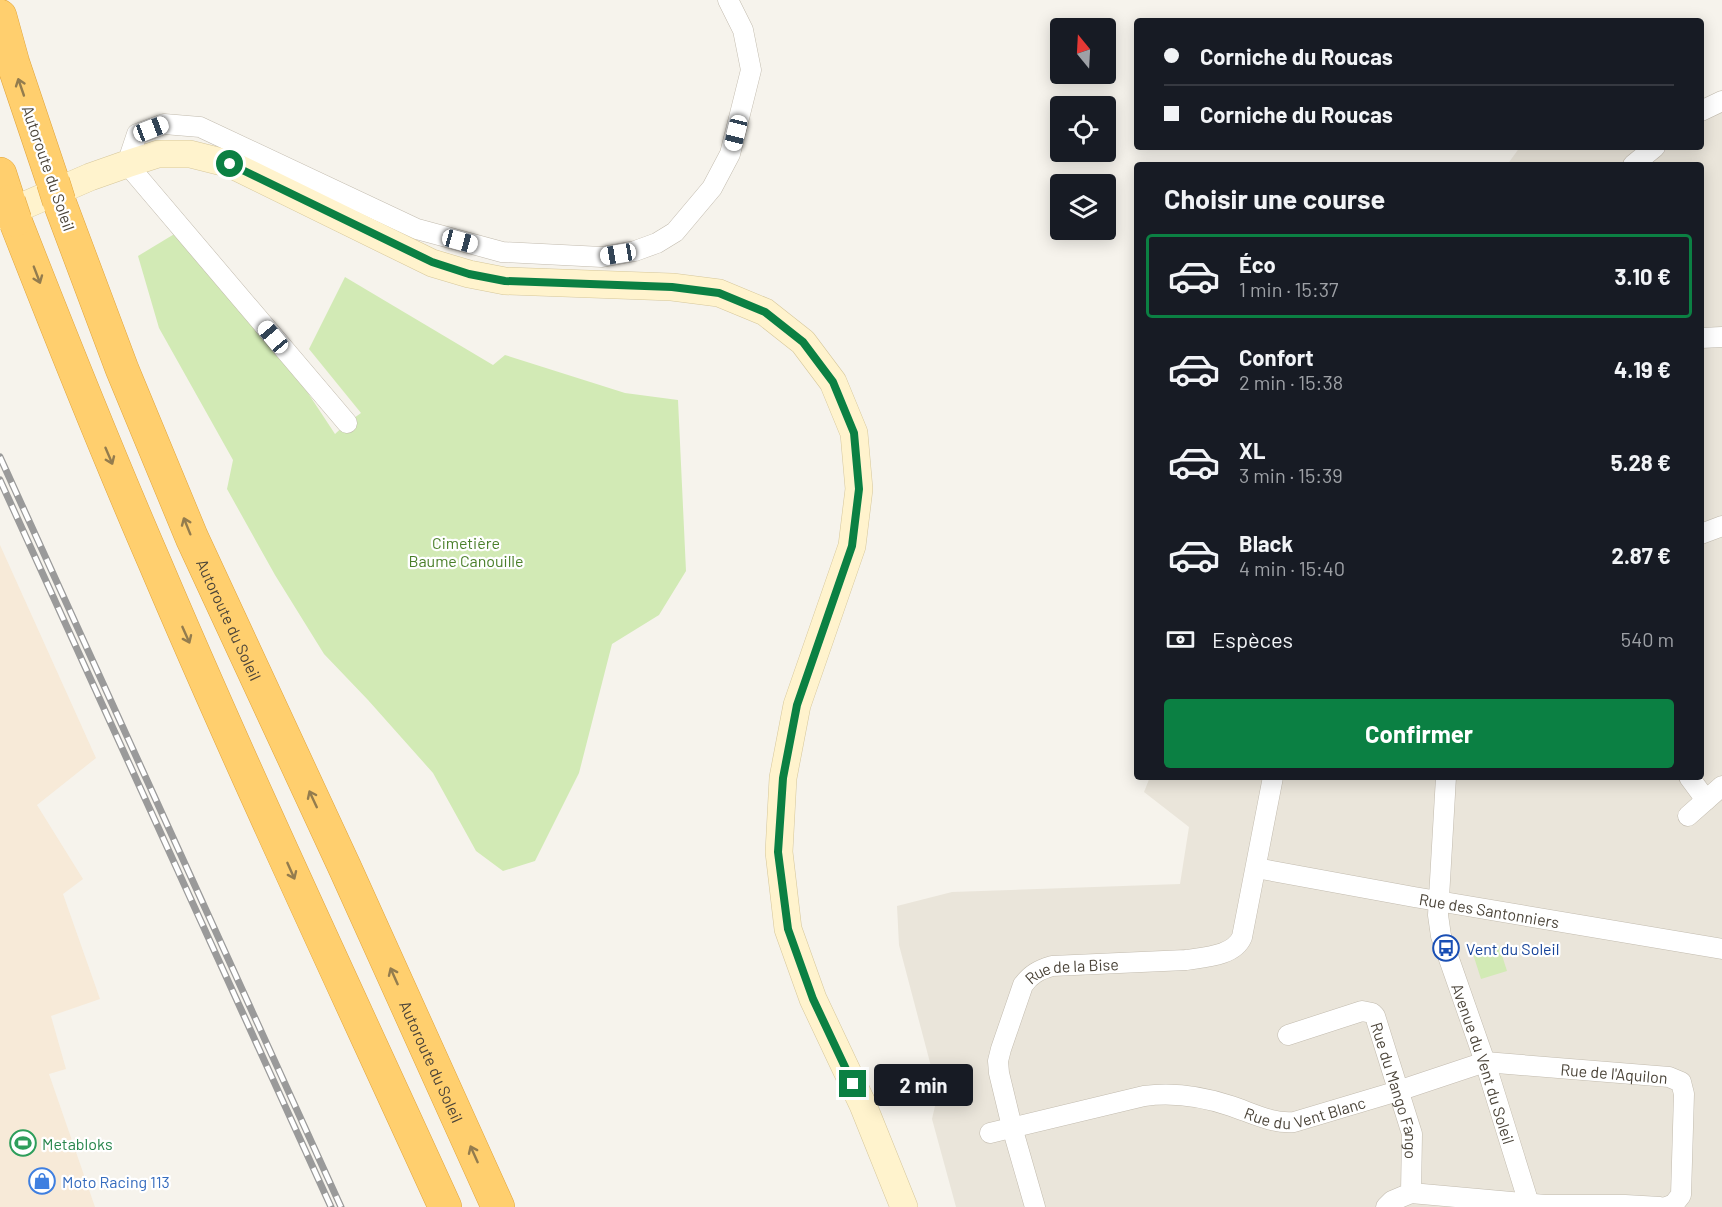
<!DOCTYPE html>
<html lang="fr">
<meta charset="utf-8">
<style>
body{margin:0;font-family:Barlow,sans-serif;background:#242831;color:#f1f3f6;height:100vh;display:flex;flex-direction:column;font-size:22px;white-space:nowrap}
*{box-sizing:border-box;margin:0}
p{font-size:20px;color:#9ea1a6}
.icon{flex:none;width:33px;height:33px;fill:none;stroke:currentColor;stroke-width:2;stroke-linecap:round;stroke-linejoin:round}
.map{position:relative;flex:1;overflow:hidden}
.drawer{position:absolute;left:1134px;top:162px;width:570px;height:618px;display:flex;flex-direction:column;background:#171b24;border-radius:6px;box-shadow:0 3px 15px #0003}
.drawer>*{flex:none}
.banner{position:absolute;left:1134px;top:18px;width:570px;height:132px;border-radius:6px;box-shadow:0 3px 15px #0003;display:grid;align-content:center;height:132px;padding:0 30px;background:#171b24}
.needle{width:39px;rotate:342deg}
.tools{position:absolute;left:1050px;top:18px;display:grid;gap:12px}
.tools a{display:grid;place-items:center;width:66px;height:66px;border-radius:6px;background:#171b24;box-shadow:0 3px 15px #0003;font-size:30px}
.end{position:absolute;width:27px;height:27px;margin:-14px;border:8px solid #0b8043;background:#fff;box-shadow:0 0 0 3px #fff}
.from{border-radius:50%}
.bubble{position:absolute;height:42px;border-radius:6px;background:#171b24;box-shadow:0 3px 15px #0003;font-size:20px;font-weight:700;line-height:42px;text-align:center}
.car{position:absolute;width:18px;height:36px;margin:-18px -9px;border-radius:8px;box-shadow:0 0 4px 2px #0007;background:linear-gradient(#fff 24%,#345 0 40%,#fff 0 76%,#345 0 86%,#fff 0)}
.banner b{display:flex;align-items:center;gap:21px;height:57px;font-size:22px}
.banner b+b{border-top:2px solid #363941}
.banner i{width:15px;height:15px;background:#f1f3f6}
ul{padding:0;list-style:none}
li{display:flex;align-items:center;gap:18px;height:84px;margin:0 12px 9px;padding:0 18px;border:3px solid transparent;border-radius:6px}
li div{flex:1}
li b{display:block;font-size:22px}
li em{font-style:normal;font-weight:700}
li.current{border-color:#0b8043}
li>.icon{width:54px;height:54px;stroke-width:1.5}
h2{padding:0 30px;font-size:27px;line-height:72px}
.pay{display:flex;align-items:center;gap:15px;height:66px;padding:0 30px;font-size:22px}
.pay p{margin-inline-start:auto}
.button{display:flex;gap:12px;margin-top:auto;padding:12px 30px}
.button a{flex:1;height:69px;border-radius:6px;background:#0b8043;color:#fff;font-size:24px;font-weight:700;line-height:69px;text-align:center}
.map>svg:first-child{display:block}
.residential{fill:#eae5da}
.commercial{fill:#f7ead8}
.green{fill:#d2eab5}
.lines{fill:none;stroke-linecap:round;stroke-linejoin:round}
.minor-casing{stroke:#c2bbae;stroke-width:21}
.secondary-casing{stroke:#d6c79b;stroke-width:28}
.motorway-casing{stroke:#e0a43c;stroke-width:34}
.minor{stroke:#fff;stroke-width:20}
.secondary{stroke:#fff3cd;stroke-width:27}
.motorway{stroke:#ffcf6e;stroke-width:33}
.rail-casing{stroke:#9a9a9a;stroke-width:7}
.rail{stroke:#fff;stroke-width:4.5;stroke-dasharray:14;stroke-linecap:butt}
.motorway-bridge-casing{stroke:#e0a43c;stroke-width:34;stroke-linecap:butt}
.motorway-bridge{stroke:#ffcf6e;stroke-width:33}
.oneway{stroke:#937c4e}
.route{stroke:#0b8043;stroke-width:8}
.labels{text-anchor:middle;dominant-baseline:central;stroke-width:4.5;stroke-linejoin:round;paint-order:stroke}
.street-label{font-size:16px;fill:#4b4439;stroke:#fff}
.park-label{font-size:16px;fill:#4a7f2a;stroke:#fff}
.transit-label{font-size:16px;fill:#164399;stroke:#fff;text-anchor:start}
.leisure-label{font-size:16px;fill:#27864d;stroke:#fff;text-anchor:start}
.shop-label{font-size:16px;fill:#366cbe;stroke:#fff;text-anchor:start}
</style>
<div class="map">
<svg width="1722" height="1207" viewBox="0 0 1722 1207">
<rect width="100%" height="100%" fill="#f6f3ec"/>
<polygon class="residential" points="1722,90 1722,1207 956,1207 932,1119 938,1093 899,945 897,906 952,892 1180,884 1189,827 1144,792 1150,777 1701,777 1701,165 1507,165 1520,147 1701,147 1701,100"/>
<polygon class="commercial" points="0,545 96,758 37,805 83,879 63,894 100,999 51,1016 66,1069 49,1074 95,1207 0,1207"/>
<g class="green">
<polygon points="176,233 306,390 335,434 347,423 361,413 309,349 345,277 493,365 505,355 625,393 678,400 686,571 659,615 612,644 579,773 535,861 503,871 476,851 433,773 368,700 324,654 275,575 227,489 233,460 159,328 138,256"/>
<polygon points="1499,946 1507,971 1481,979 1473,954"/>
</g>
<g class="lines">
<g class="minor-casing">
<g id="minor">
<polyline points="1701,111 1722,101"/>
<polyline points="1633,165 1655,147"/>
<polyline points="1701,338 1722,337"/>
<polyline points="347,423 127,164 137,134 164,124 200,127 417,229 502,252 602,257 635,251 657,243 675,232 712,188 730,154 751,70 743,30 728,0"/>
<polyline points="1701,534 1722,526"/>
<path id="s1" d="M1446,777L1438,915L1441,936L1485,1062L1530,1207"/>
<polyline points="1689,777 1706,800"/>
<polyline points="1688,816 1722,786"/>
<path id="s2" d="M1256,868L1414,897L1722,949"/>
<path id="s3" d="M1288,1035L1362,1011L1372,1013L1375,1016L1412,1134L1411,1193L1392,1201L1386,1207"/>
<path id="s4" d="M990,1133L1144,1096C1173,1092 1204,1097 1231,1106C1252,1113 1272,1124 1294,1122L1398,1091L1485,1062L1669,1077L1681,1082L1684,1094L1681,1195L1674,1204L1666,1207"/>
<polyline points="1411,1193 1545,1205 1625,1205 1660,1207"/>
<path id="s5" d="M1035,1207L1012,1127L999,1073L998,1061L1001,1049L1023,985C1031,974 1039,970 1052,966L1186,960C1205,957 1234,956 1242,937L1273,777"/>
</g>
</g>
<g class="secondary-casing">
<polyline id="secondary" points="0,216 90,177 127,164 158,154 190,154 230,164 432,263 469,274 505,281 672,287 719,293 765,312 803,342 833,382 854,433 859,489 852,546 797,705 783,778 779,852 788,929 813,999 863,1105 904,1207"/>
</g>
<g class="motorway-casing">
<g id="motorway">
<polyline points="0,16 13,63 53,182"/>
<polyline points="0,174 9,202"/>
<path id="s6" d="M59,201L122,369L192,538L345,868L498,1207"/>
<path d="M15,220C60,335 105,448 154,561C246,778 347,992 445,1207"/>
</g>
</g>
<use href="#minor" class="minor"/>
<use href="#secondary" class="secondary"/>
<use href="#motorway" class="motorway"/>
<g class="rail-casing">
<g id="rail">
<polyline points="0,457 341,1207"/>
<polyline points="0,480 331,1207"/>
</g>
</g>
<use href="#rail" class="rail"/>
<g class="motorway-bridge-casing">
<g id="motorway-bridge">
<polyline points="53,182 59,201"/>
<polyline points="9,202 15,220"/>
</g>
</g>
<use href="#motorway-bridge" class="motorway-bridge"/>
</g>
<defs><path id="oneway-shaft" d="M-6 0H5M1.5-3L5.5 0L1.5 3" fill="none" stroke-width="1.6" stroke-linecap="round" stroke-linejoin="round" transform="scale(1.5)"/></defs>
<g class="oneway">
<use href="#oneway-shaft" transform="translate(21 87) rotate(-109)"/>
<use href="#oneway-shaft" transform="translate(37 275) rotate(69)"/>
<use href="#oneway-shaft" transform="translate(109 456) rotate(67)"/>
<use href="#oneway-shaft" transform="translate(187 526) rotate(-112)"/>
<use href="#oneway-shaft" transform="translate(186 635) rotate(66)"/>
<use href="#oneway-shaft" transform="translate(313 799) rotate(-115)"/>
<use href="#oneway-shaft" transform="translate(291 871) rotate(66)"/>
<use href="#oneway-shaft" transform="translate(394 976) rotate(-114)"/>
<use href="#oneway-shaft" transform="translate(474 1154) rotate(-114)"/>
</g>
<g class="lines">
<polyline class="route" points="230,164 432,262 469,274 505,281 672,287 719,293 765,312 803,342 833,382 854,433 859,489 852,546 797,705 783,778 778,852 788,929 813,999 853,1084"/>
</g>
<defs>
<g id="bus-ring" transform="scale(1.35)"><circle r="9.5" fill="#fff" stroke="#1a4fb4" stroke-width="1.5"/><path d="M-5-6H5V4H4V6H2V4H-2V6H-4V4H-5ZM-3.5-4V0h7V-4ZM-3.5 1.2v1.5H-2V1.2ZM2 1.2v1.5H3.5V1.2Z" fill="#1a4fb4"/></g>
<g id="stadium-ring" transform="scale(1.35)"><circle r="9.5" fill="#fff" stroke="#2e9e5b" stroke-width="1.5"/><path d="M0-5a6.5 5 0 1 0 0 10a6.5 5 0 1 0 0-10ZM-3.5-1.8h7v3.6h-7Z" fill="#2e9e5b"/></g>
<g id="shop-ring" transform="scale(1.35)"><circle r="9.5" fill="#fff" stroke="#3f7fe0" stroke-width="1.5"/><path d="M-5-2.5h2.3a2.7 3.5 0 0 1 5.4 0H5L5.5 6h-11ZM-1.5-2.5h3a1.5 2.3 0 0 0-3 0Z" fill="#3f7fe0"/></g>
</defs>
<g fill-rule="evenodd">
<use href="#bus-ring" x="1446" y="948"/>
<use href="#stadium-ring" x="23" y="1143"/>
<use href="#shop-ring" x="42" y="1181"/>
</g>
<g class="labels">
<g class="street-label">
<text transform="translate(49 168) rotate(71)">Autoroute du Soleil</text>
<text stroke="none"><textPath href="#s6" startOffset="452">Autoroute du Soleil</textPath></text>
<text stroke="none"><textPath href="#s2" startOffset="237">Rue des Santonniers</textPath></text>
<text stroke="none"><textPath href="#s5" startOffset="285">Rue de la Bise</textPath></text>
<text stroke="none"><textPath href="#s6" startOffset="938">Autoroute du Soleil</textPath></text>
<text stroke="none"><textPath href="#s1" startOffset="294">Avenue du Vent du Soleil</textPath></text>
<text stroke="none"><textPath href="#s4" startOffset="642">Rue de l'Aquilon</textPath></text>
<text stroke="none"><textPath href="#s3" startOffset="170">Rue du Mango Fango</textPath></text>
<text stroke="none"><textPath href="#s4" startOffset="324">Rue du Vent Blanc</textPath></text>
</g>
<g class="park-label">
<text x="466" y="542">Cimetière<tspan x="466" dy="18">Baume Canouille</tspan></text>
</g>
<g class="transit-label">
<text x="1466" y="948">Vent du Soleil</text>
</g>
<g class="leisure-label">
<text x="42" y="1143">Metabloks</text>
</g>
<g class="shop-label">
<text x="62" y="1181">Moto Racing 113</text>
</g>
</g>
</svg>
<div class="tools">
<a><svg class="needle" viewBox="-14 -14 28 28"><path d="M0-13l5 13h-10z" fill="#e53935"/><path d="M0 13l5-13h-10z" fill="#9ea1a6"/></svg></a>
<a><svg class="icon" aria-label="locate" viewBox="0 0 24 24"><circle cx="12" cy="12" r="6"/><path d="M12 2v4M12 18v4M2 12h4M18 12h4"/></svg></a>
<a><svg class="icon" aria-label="layers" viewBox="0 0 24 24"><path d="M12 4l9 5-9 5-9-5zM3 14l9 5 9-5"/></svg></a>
</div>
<i class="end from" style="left:230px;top:164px"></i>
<i class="end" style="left:853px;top:1084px"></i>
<div class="bubble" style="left:874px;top:1064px;width:99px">2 min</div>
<i class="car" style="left:151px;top:129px;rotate:69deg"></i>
<i class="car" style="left:736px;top:133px;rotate:194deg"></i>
<i class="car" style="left:460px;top:241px;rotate:105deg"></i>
<i class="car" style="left:618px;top:254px;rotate:260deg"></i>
<i class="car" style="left:273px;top:337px;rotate:320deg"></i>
<div class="banner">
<b><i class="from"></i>Corniche du Roucas</b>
<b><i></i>Corniche du Roucas</b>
</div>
<section class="drawer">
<h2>Choisir une course</h2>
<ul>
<li class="current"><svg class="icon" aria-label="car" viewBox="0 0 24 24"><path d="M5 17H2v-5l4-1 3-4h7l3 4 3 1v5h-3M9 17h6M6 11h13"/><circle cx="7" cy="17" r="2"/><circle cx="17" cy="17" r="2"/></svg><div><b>Éco</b><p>1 min · 15:37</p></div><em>3.10 €</em></li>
<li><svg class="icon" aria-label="car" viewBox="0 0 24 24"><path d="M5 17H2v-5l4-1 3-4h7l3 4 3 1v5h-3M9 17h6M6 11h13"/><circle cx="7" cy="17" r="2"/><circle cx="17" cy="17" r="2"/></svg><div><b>Confort</b><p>2 min · 15:38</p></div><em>4.19 €</em></li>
<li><svg class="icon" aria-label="car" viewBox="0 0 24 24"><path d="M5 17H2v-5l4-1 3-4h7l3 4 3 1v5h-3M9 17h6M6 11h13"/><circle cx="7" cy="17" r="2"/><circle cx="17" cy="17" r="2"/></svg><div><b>XL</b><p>3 min · 15:39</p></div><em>5.28 €</em></li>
<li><svg class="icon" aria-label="car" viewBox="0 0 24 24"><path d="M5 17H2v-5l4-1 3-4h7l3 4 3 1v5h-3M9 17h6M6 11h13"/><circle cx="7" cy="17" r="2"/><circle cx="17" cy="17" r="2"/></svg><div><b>Black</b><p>4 min · 15:40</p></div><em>2.87 €</em></li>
</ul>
<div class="pay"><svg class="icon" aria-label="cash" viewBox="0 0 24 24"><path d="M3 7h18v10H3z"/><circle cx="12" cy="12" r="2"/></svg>Espèces<p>540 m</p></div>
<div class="button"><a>Confirmer</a></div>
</section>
</div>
